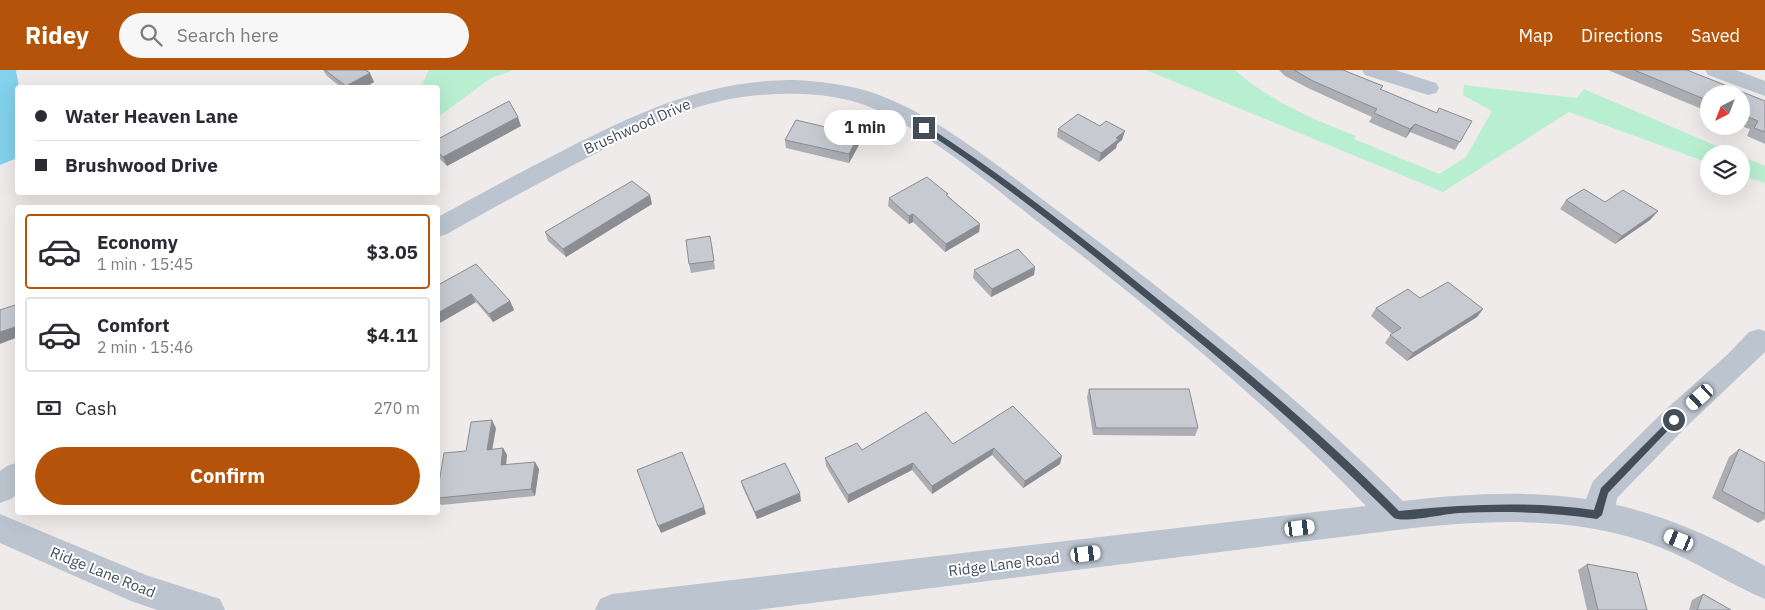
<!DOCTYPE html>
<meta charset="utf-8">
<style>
body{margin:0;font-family:"IBM Plex Sans",sans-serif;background:#f7f7f7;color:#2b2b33;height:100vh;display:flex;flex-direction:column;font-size:19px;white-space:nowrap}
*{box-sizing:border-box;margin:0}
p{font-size:16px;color:#7c7c81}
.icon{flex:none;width:28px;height:28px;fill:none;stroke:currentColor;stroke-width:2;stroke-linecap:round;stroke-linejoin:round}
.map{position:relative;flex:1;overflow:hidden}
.panel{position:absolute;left:15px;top:135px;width:425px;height:310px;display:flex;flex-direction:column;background:#fff;border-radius:5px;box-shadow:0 5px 20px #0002}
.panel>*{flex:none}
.banner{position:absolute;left:15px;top:15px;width:425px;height:110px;border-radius:5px;box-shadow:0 5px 20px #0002;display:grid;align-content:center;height:110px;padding:0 20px;background:#fff}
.needle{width:32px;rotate:222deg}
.tools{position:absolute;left:1700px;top:15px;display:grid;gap:10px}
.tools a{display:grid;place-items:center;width:50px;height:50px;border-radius:50%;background:#fff;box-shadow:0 5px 20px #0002;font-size:25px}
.end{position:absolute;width:22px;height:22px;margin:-11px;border:6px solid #444e59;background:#fff;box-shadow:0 0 0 2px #fff}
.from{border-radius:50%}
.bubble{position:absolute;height:35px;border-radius:18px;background:#fff;box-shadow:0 5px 20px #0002;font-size:16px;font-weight:700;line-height:35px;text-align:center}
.car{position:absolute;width:15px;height:30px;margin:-15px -8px;border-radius:6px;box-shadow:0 0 4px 1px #0007;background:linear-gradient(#fff 24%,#345 0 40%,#fff 0 76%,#345 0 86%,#fff 0)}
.banner b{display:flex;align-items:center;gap:18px;height:48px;font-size:19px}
.banner b+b{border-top:1px solid #e1e1e2}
.banner i{width:12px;height:12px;background:#2b2b33}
ul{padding:9px 0 0;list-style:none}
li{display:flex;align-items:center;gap:15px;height:75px;margin:0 10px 8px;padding:0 10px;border:2px solid #e1e1e2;border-radius:5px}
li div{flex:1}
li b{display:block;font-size:19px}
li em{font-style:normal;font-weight:700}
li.on{border-color:#b45309}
li>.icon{width:45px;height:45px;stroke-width:1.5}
.pay{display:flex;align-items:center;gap:12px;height:55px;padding:0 20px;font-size:19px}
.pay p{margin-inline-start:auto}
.action{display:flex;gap:10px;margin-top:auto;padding:10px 20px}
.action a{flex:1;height:58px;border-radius:30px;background:#b45309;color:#fff;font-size:20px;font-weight:700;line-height:58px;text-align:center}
header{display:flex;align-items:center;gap:30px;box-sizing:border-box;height:70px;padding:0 25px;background:#b45309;color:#fff}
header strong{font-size:24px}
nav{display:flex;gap:28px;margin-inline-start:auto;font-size:18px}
.search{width:350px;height:45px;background:#f7f7f7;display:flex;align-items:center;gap:12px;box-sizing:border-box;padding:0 18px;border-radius:28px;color:#7c7c81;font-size:19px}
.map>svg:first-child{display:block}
.green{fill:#b7efd0}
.water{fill:#82d1ed}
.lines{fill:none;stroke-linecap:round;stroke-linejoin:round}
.minor{fill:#bcc5cf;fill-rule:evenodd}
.wall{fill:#acaeb4}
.shaded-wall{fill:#8c8d92}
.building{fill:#c8cad1;stroke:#8c8d92}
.route{fill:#444e59}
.labels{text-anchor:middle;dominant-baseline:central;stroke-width:4;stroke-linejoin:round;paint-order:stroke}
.street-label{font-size:15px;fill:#444e59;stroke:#fff}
</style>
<header>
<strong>Ridey</strong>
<div class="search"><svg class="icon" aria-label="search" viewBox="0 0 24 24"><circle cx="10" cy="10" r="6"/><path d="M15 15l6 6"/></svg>Search here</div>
<nav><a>Map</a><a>Directions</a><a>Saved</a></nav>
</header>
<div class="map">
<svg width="1765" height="540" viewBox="0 0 1765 540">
<rect width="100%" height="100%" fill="#efebeb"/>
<g class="green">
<polygon points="429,0 514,0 491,8 438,47 438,18 421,17"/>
<path d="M1146,0H1235C1269,31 1313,49 1356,66L1354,69L1439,104L1466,87L1492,41L1463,25L1464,15L1577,28L1584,19L1735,84H1709V93L1569,42L1443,122Z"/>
<polygon points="1741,86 1765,96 1765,113 1741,105"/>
</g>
<polygon class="water" points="0,0 16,0 19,17 17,88 0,95"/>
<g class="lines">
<g class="minor">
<polygon points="1362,0 1395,0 1436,13 1439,18 1436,23 1428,25 1365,5"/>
<polygon points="1705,0 1736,0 1765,11 1765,26 1708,5"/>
<path d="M796,10C828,12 860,16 889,29C947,53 1011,106 1062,144C1181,233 1297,326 1403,431C1464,424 1525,420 1586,429L1593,411L1664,341L1728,284L1749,262L1759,259L1765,261V282L1684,359L1617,428L1616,435C1668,446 1719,470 1765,496V529C1729,514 1696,491 1659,477C1576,444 1484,450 1397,460L755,540H595L600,529L612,524L1366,436C1264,330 1150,237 1033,148C986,111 925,60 870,37C832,22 790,22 750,26C691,32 639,61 587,88C540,112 493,138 447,164L438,167V147C480,124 522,101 566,79C644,40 707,10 796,10Z"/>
<polygon points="18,392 18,423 11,429 0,433 0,401 7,396"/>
<polygon points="0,444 146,505 220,529 225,540 157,540 131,531 0,473"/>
</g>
</g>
<g class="wall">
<polygon points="323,0 370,0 367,1 374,12 364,18 342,18 327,6"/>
<polygon points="1279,0 1343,0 1383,16 1381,20 1437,43 1472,51 1455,80 1410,62 1406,68 1369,52 1372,47 1310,19 1285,6"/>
<polygon points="1608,0 1687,0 1765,31 1765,74 1747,66 1750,59 1741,56 1741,24 1709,24 1709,42"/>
<polygon points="521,56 447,96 438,87 438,69"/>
<polygon points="1058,59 1122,70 1117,74 1116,78 1099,92 1057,67"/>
<polygon points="785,70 860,73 849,93 786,78"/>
<polygon points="948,126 980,154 979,162 945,182 913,152 909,154 888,136 889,128"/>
<polygon points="1566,130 1605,132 1658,141 1650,150 1615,174 1560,139"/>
<polygon points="652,134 566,187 548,171 545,162"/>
<polygon points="712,175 715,199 691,203 689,194"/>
<polygon points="1035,197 1034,205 991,227 973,208 974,200"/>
<polygon points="438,215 510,231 514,240 493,252 476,232 438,254"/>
<polygon points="1420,228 1483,239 1477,247 1407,291 1385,273 1390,265 1392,264 1371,246 1376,238"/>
<polygon points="1089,319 1198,358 1195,366 1093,365 1087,327"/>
<polygon points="1013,336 1060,394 1023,418 992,385 932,424 912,400 848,433 826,396 825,388 862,380 953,374"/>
<polygon points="496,358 492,379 503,378 507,385 506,395 539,399 535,426 441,435 438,431 438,419 466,381"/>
<polygon points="1739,379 1765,393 1765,449 1758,453 1712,428 1729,387"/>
<polygon points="741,411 801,431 757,449 743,418"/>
<polygon points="1587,494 1647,540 1587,540 1578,500"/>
<polygon points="1703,524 1731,540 1689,540 1692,530"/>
</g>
<g class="shaded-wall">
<polygon points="370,3 374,12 364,18 347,18 346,16"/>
<polygon points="518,47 521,56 447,96 443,87"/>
<polygon points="1415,54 1410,62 1406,68 1410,59"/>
<polygon points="1125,61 1122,70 1117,74 1116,78 1099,92 1101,83 1116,68"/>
<polygon points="859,65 860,73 849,93 849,84"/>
<polygon points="650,125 652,134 566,187 563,179"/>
<polygon points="1658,141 1650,150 1615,174 1622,166"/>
<polygon points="913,144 913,152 909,154 909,146"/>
<polygon points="980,154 979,162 945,182 946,174"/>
<polygon points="1035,197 1034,205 991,227 992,219"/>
<polygon points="471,224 476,232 438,254 438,243"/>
<polygon points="510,231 514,240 493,252 489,244"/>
<polygon points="1483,239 1477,247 1407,291 1413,283"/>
<polygon points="18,256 18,267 0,274 0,262"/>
<polygon points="492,350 496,358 491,387 487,380"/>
<polygon points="503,378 507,385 505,402 501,395"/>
<polygon points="994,378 992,385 932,424 932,416"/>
<polygon points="1062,386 1060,394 1023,418 1025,411"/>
<polygon points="535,392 539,399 535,426 531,419"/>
<polygon points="913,393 912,400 848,433 848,425"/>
<polygon points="800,423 801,431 757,449 755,442"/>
<polygon points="704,437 706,444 661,463 658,456"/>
</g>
<g class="building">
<polygon points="325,0 365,0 370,3 346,16"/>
<polygon points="1294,0 1343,0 1383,16 1380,19 1437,43 1439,38 1472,51 1460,72 1415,54 1410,59 1374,43 1377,39 1313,11"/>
<polygon points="1634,0 1687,0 1765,31 1765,62 1754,58 1758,51 1741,44 1741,24 1709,24 1709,31"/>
<polygon points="509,31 518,47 443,87 438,82 438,69"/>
<polygon points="1078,44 1100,56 1106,51 1125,61 1116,68 1119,69 1101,83 1058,59"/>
<polygon points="796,50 859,65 849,84 785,70"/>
<polygon points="927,107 948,124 946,125 980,154 946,174 913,144 909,146 889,128"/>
<polygon points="632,111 650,125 563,179 545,162"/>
<polygon points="1584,119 1605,132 1623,120 1658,141 1622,166 1566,130"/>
<polygon points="710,166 714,191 689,194 686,170"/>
<polygon points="1018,179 1035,197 992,219 974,200"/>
<polygon points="476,194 510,231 489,244 471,224 438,243 438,215"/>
<polygon points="1448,212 1483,239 1413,283 1390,265 1401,258 1376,238 1408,219 1420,228"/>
<polygon points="18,234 18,256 0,262 0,240"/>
<polygon points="1089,319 1189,319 1198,358 1096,358"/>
<polygon points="1013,336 1062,386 1025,411 994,378 932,416 913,393 848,425 825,388 857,373 862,380 926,342 953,374"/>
<polygon points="492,350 487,380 503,378 501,395 535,392 531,419 438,428 438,419 444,383 466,381 471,352"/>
<polygon points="1739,379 1765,393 1765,444 1722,421"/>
<polygon points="682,382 704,437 658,456 637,400"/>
<polygon points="785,393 800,423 755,442 741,411"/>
<polygon points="1587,494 1637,503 1647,540 1598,540"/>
<polygon points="1703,524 1731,540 1697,540"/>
</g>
<path class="route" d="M922,56H927C1006,107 1081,166 1154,226C1239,294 1323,364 1399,441C1464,434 1529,431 1594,440L1601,418L1671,348H1677L1678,350L1608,423L1602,445L1597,449C1551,442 1505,441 1459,443C1443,444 1406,453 1394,448C1317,370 1233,299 1148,230C1075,170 1001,111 922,59Z"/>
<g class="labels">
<g class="street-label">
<text transform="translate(637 56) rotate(-24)">Brushwood Drive</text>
<text transform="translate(1004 494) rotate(-7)">Ridge Lane Road</text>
<text transform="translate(103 502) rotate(22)">Ridge Lane Road</text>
</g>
</g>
</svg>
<div class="tools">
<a><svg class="needle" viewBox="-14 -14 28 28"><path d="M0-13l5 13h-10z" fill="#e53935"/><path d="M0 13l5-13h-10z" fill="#7c7c81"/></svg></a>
<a><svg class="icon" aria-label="layers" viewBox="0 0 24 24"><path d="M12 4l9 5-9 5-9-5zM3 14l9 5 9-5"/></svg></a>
</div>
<i class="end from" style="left:1674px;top:350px"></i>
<i class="end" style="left:924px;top:58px"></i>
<div class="bubble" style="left:824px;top:40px;width:82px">1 min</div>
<i class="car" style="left:1700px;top:327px;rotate:228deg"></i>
<i class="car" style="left:1300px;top:458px;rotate:83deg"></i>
<i class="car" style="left:1679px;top:470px;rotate:292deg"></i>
<i class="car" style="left:1086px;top:484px;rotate:83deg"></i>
<div class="banner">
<b><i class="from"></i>Water Heaven Lane</b>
<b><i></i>Brushwood Drive</b>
</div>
<section class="panel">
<ul>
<li class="on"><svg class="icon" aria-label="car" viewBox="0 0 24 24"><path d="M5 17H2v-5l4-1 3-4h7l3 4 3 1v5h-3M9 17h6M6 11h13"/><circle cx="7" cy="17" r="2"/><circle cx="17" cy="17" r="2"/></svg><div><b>Economy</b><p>1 min · 15:45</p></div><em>$3.05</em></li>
<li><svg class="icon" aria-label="car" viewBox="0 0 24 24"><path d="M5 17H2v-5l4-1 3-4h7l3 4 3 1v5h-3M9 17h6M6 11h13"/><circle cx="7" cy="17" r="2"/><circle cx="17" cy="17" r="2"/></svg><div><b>Comfort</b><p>2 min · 15:46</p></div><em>$4.11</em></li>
</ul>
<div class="pay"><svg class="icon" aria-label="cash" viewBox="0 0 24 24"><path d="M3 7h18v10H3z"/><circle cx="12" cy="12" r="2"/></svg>Cash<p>270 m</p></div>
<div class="action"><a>Confirm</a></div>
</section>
</div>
